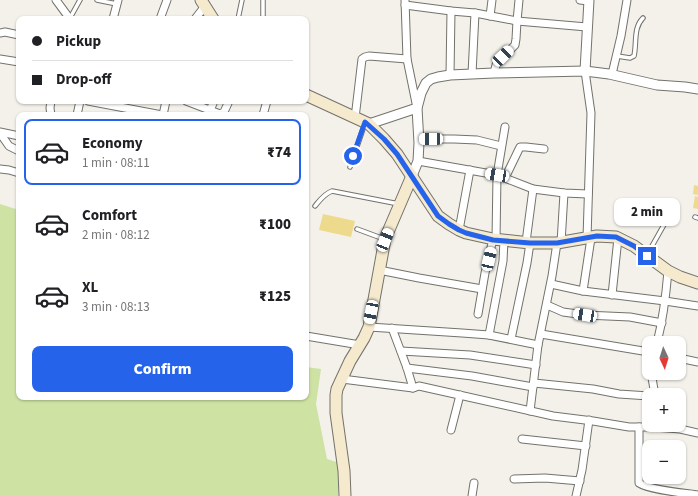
<!DOCTYPE html>
<meta charset="utf-8">
<style>
body{margin:0;font-family:"Source Sans 3",sans-serif;background:#f6f6f6;color:#202124;height:100vh;display:flex;flex-direction:column;font-size:15px;white-space:nowrap}
*{box-sizing:border-box;margin:0}
p{font-size:13px;color:#757577}
.icon{flex:none;width:22px;height:22px;fill:none;stroke:currentColor;stroke-width:2;stroke-linecap:round;stroke-linejoin:round}
.map{position:relative;flex:1;overflow:hidden}
.details{position:absolute;left:16px;top:112px;width:293px;height:288px;display:flex;flex-direction:column;background:#fff;border-radius:8px;box-shadow:0 1px 3px #0004}
.details>*{flex:none}
.hud{position:absolute;left:16px;top:16px;width:293px;height:88px;border-radius:8px;box-shadow:0 1px 3px #0004;display:grid;align-content:center;height:88px;padding:0 16px;background:#fff}
.needle{width:26px;rotate:176deg}
.fabs{position:absolute;left:642px;top:336px;display:grid;gap:8px}
.fabs a{display:grid;place-items:center;width:44px;height:44px;border-radius:8px;background:#fff;box-shadow:0 1px 3px #0004;font-size:20px}
.end{position:absolute;width:18px;height:18px;margin:-9px;border:5px solid #2563eb;background:#fff;box-shadow:0 0 0 2px #fff}
.from{border-radius:50%}
.bubble{position:absolute;height:28px;border-radius:8px;background:#fff;box-shadow:0 1px 3px #0004;font-size:13px;font-weight:800;line-height:28px;text-align:center}
.car{position:absolute;width:12px;height:24px;margin:-12px -6px;border-radius:5px;box-shadow:0 0 3px 1px #0007;background:linear-gradient(#fff 24%,#345 0 40%,#fff 0 76%,#345 0 86%,#fff 0)}
.hud b{display:flex;align-items:center;gap:14px;height:38px;font-size:15px}
.hud b+b{border-top:1px solid #e0e0e0}
.hud i{width:10px;height:10px;background:#202124}
ul{padding:7px 0 0;list-style:none}
li{display:flex;align-items:center;gap:12px;height:66px;margin:0 8px 6px;padding:0 8px;border:2px solid transparent;border-radius:8px}
li div{flex:1}
li b{display:block;font-size:15px}
li em{font-style:normal;font-weight:800}
li.selected{border-color:#2563eb}
li>.icon{width:36px;height:36px;stroke-width:1.5}
.action{display:flex;gap:8px;margin-top:auto;padding:8px 16px}
.action a{flex:1;height:46px;border-radius:8px;background:#2563eb;color:#fff;font-size:16px;font-weight:800;line-height:46px;text-align:center}
.map>svg:first-child{display:block}
.green{fill:#cee3a3}
.building{fill:#eeda8d}
.lines{fill:none;stroke-linecap:round;stroke-linejoin:round}
.service-casing{stroke:#73726b;stroke-width:5.5}
.minor-casing{stroke:#73726b;stroke-width:9}
.tertiary-casing{stroke:#73726b;stroke-width:11}
.secondary-casing{stroke:#73726b;stroke-width:13}
.service{stroke:#fff;stroke-width:3.5}
.minor{stroke:#fff;stroke-width:7}
.tertiary{stroke:#fff;stroke-width:9}
.secondary{stroke:#f5e9ce;stroke-width:11}
.route{stroke:#2563eb;stroke-width:5}
</style>
<div class="map">
<svg width="698" height="496" viewBox="0 0 698 496">
<rect width="100%" height="100%" fill="#f3f1ea"/>
<polygon class="green" points="0,204 19,210 19,397 306,397 306,367 321,369 316,404 327,459 340,463 338,496 0,496"/>
<g class="building">
<polygon points="694,185 698,186 698,195 693,194"/>
<polygon points="695,196 698,197 698,209 693,208"/>
<polygon points="323,214 355,221 351,237 319,230"/>
</g>
<g class="lines">
<g class="service-casing">
<g id="service">
<polyline points="97,0 117,4"/>
<polyline points="70,18 80,0"/>
<polyline points="238,19 242,0"/>
<polyline points="263,19 263,0"/>
<path d="M617,56L630,58L634,56C637,43 633,28 643,18"/>
<polyline points="350,167 365,123"/>
<path d="M315,206C320,200 324,194 332,191L399,204"/>
<polyline points="695,217 698,218"/>
<polyline points="357,229 384,239"/>
<polyline points="648,253 665,223"/>
</g>
</g>
<g class="minor-casing">
<g id="minor">
<polyline points="56,0 70,19"/>
<polyline points="405,0 407,59 417,108"/>
<polyline points="580,0 588,1"/>
<polyline points="405,5 451,11 475,13 517,21 587,27"/>
<polyline points="490,16 492,0"/>
<polyline points="113,19 118,0"/>
<polyline points="160,19 167,0"/>
<polyline points="195,19 205,6"/>
<polyline points="0,33 5,32 19,35"/>
<polyline points="0,59 19,62"/>
<polyline points="585,71 591,113 587,238"/>
<polyline points="494,73 496,65 499,61 515,45 516,39 517,21 519,0"/>
<polyline points="472,74 475,13"/>
<polyline points="612,74 621,36 627,0"/>
<polyline points="450,75 451,11"/>
<polyline points="51,101 50,108 51,115"/>
<polyline points="88,101 162,115"/>
<polyline points="186,101 220,114 224,112 229,101"/>
<polyline points="77,115 80,101"/>
<polyline points="163,115 166,101"/>
<polyline points="208,115 214,101"/>
<polyline points="263,115 267,101"/>
<polyline points="355,118 362,59 365,57 369,56 407,59"/>
<polyline points="0,132 19,136"/>
<polyline points="0,133 9,146 19,151"/>
<polyline points="419,139 454,139 477,140 501,146"/>
<polyline points="418,161 497,175 533,189 564,193 588,194"/>
<polyline points="0,169 9,170 19,173"/>
<polyline points="505,178 520,147 526,147 544,149"/>
<polyline points="459,230 470,170"/>
<polyline points="496,240 497,175 505,127"/>
<polyline points="526,242 533,189"/>
<polyline points="561,243 564,193"/>
<polyline points="379,270 419,278 482,289"/>
<polyline points="551,284 583,291 665,301 698,306"/>
<polyline points="583,291 591,238"/>
<polyline points="612,295 618,238"/>
<polyline points="547,305 563,312 585,315 630,317 662,323"/>
<polyline points="478,314 485,273 493,239"/>
<polyline points="369,327 462,333 489,335 538,345"/>
<polyline points="392,328 407,368 413,388"/>
<polyline points="541,334 649,352"/>
<polyline points="489,335 503,261 504,240"/>
<polyline points="306,336 360,345"/>
<polyline points="511,339 527,263 530,243"/>
<path d="M657,343C663,319 666,295 668,271"/>
<polyline points="401,351 470,355 536,365"/>
<polyline points="679,358 698,362"/>
<polyline points="407,368 472,376 533,387"/>
<polyline points="652,373 652,378 655,395"/>
<polyline points="342,379 413,388 419,386 553,416 593,421 629,427 654,427 680,429 698,433"/>
<polyline points="534,383 593,389 619,394 649,396"/>
<polyline points="530,411 538,345 552,276 557,243"/>
<path d="M639,427V483C649,490 684,493 698,495"/>
<polyline points="451,430 460,395"/>
<polyline points="522,439 586,446"/>
<polyline points="514,479 545,478 580,481"/>
<polyline points="472,496 474,483"/>
<polyline points="576,496 582,470 589,420"/>
</g>
</g>
<g class="tertiary-casing">
<g id="tertiary">
<polyline points="585,71 589,0"/>
<polyline points="369,124 417,108"/>
<polyline points="412,176 418,161 419,143 417,108 421,93 426,83 431,79 438,77 450,75 494,73 585,71 609,74 657,85 685,87 698,89"/>
</g>
</g>
<g class="secondary-casing">
<g id="secondary">
<polyline points="201,0 213,19"/>
<polyline points="306,95 369,124 384,139 397,154 438,216 449,224 459,230 466,233 493,239 530,243 557,243 597,236 616,237 634,246 668,271 680,277 698,283"/>
<polyline points="345,496 344,471 336,413 336,395 337,389 350,361 364,338 369,327 385,239 412,176"/>
</g>
</g>
<use href="#service" class="service"/>
<use href="#minor" class="minor"/>
<use href="#tertiary" class="tertiary"/>
<use href="#secondary" class="secondary"/>
</g>
<g class="lines">
<polyline class="route" points="353,156 365,122 384,139 397,154 438,216 449,224 459,230 466,233 493,240 530,243 557,243 597,236 616,237 634,246 647,256"/>
</g>
</svg>
<div class="fabs">
<a><svg class="needle" viewBox="-14 -14 28 28"><path d="M0-13l5 13h-10z" fill="#e53935"/><path d="M0 13l5-13h-10z" fill="#757577"/></svg></a>
<a>+</a>
<a>−</a>
</div>
<i class="end from" style="left:353px;top:156px"></i>
<i class="end" style="left:647px;top:256px"></i>
<div class="bubble" style="left:614px;top:198px;width:66px">2 min</div>
<i class="car" style="left:503px;top:56px;rotate:46deg"></i>
<i class="car" style="left:431px;top:139px;rotate:270deg"></i>
<i class="car" style="left:497px;top:175px;rotate:280deg"></i>
<i class="car" style="left:385px;top:240px;rotate:22deg"></i>
<i class="car" style="left:489px;top:259px;rotate:13deg"></i>
<i class="car" style="left:371px;top:312px;rotate:191deg"></i>
<i class="car" style="left:585px;top:315px;rotate:279deg"></i>
<div class="hud">
<b><i class="from"></i>Pickup</b>
<b><i></i>Drop-off</b>
</div>
<section class="details">
<ul>
<li class="selected"><svg class="icon" aria-label="car" viewBox="0 0 24 24"><path d="M5 17H2v-5l4-1 3-4h7l3 4 3 1v5h-3M9 17h6M6 11h13"/><circle cx="7" cy="17" r="2"/><circle cx="17" cy="17" r="2"/></svg><div><b>Economy</b><p>1 min · 08:11</p></div><em>₹74</em></li>
<li><svg class="icon" aria-label="car" viewBox="0 0 24 24"><path d="M5 17H2v-5l4-1 3-4h7l3 4 3 1v5h-3M9 17h6M6 11h13"/><circle cx="7" cy="17" r="2"/><circle cx="17" cy="17" r="2"/></svg><div><b>Comfort</b><p>2 min · 08:12</p></div><em>₹100</em></li>
<li><svg class="icon" aria-label="car" viewBox="0 0 24 24"><path d="M5 17H2v-5l4-1 3-4h7l3 4 3 1v5h-3M9 17h6M6 11h13"/><circle cx="7" cy="17" r="2"/><circle cx="17" cy="17" r="2"/></svg><div><b>XL</b><p>3 min · 08:13</p></div><em>₹125</em></li>
</ul>
<div class="action"><a>Confirm</a></div>
</section>
</div>
